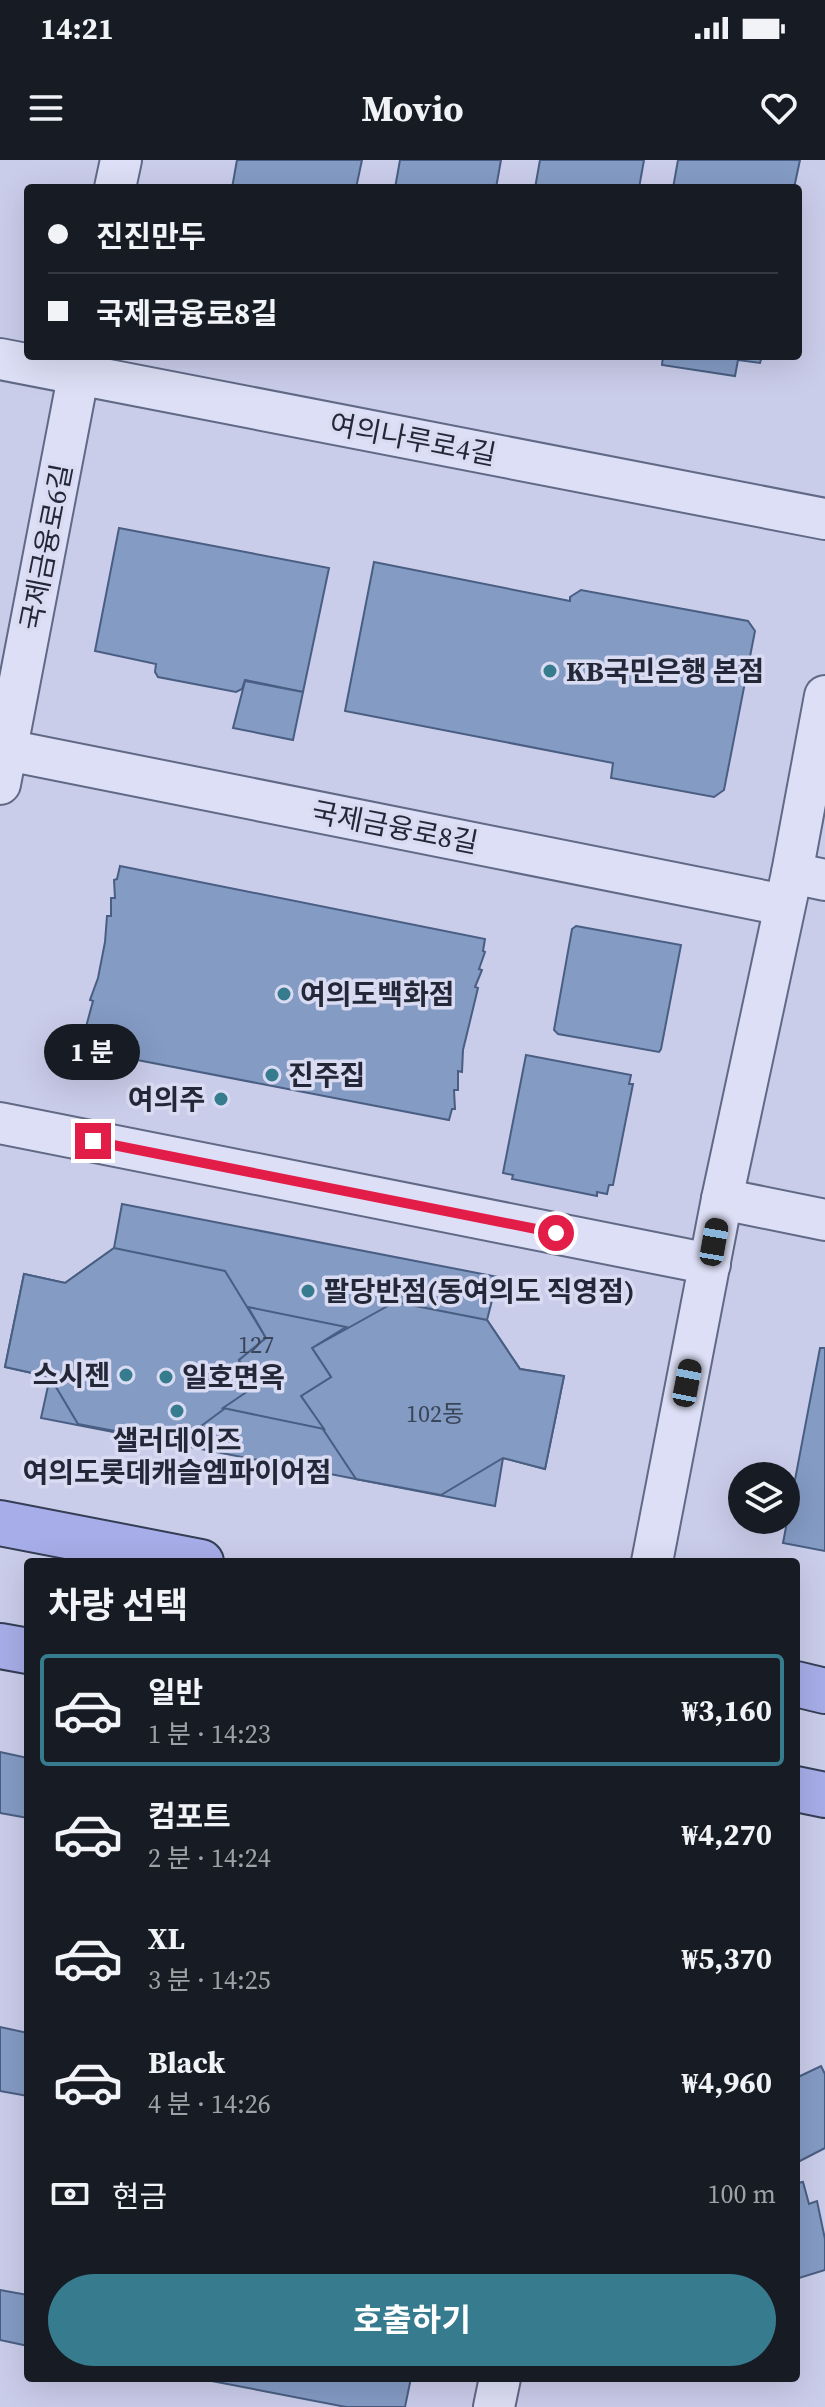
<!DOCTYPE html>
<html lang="ko">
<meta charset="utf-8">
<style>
body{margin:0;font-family:"Source Serif 4","Noto Sans KR",serif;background:#20242c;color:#f1f3f6;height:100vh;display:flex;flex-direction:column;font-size:30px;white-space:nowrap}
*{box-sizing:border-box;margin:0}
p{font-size:26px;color:#9ea1a6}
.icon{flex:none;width:44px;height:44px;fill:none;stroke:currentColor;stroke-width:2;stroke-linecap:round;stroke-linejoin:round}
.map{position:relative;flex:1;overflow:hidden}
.sheet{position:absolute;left:24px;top:1398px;width:776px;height:824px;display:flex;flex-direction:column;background:#171b24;border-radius:8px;box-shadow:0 8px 32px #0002}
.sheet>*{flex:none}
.banner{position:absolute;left:24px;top:24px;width:778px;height:176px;border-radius:8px;box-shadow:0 8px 32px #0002;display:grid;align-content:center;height:176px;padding:0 24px;background:#171b24}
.controls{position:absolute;left:728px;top:1302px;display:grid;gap:16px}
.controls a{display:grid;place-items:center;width:72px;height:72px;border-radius:50%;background:#171b24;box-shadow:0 8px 32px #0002;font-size:40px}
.end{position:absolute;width:36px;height:36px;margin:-18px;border:10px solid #e11d48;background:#fff;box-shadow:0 0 0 4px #fff}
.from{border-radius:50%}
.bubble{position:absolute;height:56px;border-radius:28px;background:#171b24;box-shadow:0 8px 32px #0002;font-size:26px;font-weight:700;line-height:56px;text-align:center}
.car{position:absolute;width:24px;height:48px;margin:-24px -12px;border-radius:10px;box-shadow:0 0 6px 2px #0007;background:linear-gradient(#222 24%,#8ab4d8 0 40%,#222 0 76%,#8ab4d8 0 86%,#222 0)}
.banner b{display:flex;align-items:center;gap:28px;height:76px;font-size:30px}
.banner b+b{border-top:2px solid #363941}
.banner i{width:20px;height:20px;background:#f1f3f6}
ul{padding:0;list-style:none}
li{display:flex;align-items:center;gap:24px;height:112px;margin:0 16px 12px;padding:0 8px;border:4px solid transparent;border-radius:8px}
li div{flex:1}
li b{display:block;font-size:30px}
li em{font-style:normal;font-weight:700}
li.selected{border-color:#377b8e}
li>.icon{width:72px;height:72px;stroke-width:1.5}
h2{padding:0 24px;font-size:36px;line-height:96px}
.pay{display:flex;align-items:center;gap:20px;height:88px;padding:0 24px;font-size:30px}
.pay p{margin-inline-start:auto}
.cta{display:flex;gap:16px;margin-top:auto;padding:16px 24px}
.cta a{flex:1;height:92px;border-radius:48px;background:#377b8e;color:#fff;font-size:32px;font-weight:700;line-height:92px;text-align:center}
.status{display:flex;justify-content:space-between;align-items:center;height:56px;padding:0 40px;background:#171b24;direction:ltr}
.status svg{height:22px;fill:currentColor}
header{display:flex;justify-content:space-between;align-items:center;height:104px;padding:0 24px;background:#171b24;font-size:36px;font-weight:700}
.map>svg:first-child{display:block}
.building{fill:#849bc4;stroke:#495e82;stroke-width:2}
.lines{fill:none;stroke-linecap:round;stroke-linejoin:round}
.minor-casing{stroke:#606985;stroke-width:44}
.major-casing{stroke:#343e54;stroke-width:48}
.minor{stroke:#dddff6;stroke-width:40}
.major{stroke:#a7ade8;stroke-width:44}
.route{stroke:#e11d48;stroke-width:10}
.poi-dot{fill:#377b8e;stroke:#d9dbf2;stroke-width:3}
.labels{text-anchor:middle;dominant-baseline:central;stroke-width:7;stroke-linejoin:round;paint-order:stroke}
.number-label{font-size:24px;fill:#3a455a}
.street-label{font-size:28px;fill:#222837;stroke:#d9dbf2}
.poi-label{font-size:28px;font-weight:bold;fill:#222837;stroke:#d9dbf2;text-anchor:start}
</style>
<div class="status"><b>14:21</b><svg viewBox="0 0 49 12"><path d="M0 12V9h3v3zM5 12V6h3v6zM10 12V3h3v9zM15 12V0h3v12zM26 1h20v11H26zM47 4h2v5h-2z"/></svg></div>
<header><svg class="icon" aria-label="menu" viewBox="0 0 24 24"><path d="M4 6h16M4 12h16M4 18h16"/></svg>Movio<svg class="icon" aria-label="heart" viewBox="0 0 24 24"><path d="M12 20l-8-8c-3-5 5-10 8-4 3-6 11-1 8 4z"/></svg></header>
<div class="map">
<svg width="825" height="2247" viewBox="0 0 825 2247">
<rect width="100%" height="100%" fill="#cacdea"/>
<g class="building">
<polygon points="237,0 362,0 356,28 232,28"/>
<polygon points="400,0 501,0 496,28 395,28"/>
<polygon points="540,0 644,0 639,28 535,28"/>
<polygon points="678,0 800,0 794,28 673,28"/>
<polygon points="663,196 762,196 760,203 738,200 735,216 662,205"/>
<polygon points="119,368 329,408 303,532 245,520 242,529 236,532 158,517 155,512 156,504 95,491"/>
<polygon points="374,402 570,441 570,437 581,430 748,461 755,471 724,630 714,637 611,618 613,603 345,551"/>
<polygon points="245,521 303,532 293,580 233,568"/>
<polygon points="120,706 485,779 483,791 485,792 479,809 482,810 475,827 478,828 463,890 462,912 458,911 458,930 454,930 455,949 452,949 449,960 85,890 87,878 83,878 93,841 90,840 98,818 105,782 107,756 111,756 111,738 115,738 114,720 117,719"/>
<polygon points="576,766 681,785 661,889 659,892 558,874 554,870 572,769"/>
<polygon points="526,895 631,915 629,924 633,924 613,1025 609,1025 607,1034 597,1032 597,1036 512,1019 513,1015 503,1013"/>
<polygon points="122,1044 498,1117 487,1160 520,1209 564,1216 545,1309 503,1298 495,1346 41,1258 50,1217 5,1207 24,1114 65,1123 114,1088"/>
<polygon points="114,1088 225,1111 266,1178 239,1200 254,1227 178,1283 78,1264 50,1217 5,1207 24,1114 65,1123"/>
<polygon points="395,1142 487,1160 520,1209 564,1216 545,1309 503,1298 441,1335 356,1319 301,1236 331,1217 312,1188"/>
<polygon points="248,1147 346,1167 312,1188 331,1217 301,1236 324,1269 223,1248 254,1227 239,1200 266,1178"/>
<polygon points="820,1188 825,1188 825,1391 783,1383"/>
<polygon points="0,1592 28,1598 28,1658 0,1653"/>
<polygon points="0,1867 28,1873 28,1936 0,1931"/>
<polygon points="821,1906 825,1914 825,1988 796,2003 796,1918"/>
<polygon points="796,2008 797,2023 803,2022 809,2044 817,2041 825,2079 825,2110 796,2119"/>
<polygon points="0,2130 28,2135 28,2186 0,2180"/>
<polygon points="196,2218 411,2218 405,2247 346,2247"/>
</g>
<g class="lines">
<g class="minor-casing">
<g id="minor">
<polyline points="115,28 121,0"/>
<polyline points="0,199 825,359"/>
<polyline points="7,590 784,745"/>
<polyline points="0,624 82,196"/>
<polyline points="792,713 825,720"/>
<polyline points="0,963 710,1104"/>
<polyline points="722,1039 825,1060"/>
<polyline points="652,1402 722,1039 792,713 825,536"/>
<polyline points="494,2247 500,2218"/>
</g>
</g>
<g class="major-casing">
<g id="major">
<polyline points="0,1363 201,1402"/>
<polyline points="0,1486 28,1491"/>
<polyline points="796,1524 825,1531"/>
<polyline points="796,1629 825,1635"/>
</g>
</g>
<use href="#minor" class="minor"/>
<use href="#major" class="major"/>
</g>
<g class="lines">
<polyline class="route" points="93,981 556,1073"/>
</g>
<g class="poi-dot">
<circle cx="550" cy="511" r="8"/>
<circle cx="284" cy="834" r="8"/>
<circle cx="272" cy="915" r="8"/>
<circle cx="221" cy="939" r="8"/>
<circle cx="308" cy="1131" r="8"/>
<circle cx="126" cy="1215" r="8"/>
<circle cx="166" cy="1217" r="8"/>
<circle cx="177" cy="1251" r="8"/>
</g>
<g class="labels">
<g class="number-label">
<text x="256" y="1184">127</text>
<text x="435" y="1253">102동</text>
</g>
<g class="street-label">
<text transform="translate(413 279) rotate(11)">여의나루로4길</text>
<text transform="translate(46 387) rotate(-79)">국제금융로6길</text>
<text transform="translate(395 667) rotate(11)">국제금융로8길</text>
</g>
<g class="poi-label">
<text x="566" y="511">KB국민은행 본점</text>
<text x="300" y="834">여의도백화점</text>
<text x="288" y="915">진주집</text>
<text x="205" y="939" text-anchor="end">여의주</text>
<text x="324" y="1131">팔당반점(동여의도 직영점)</text>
<text x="110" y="1215" text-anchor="end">스시젠</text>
<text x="182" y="1217">일호면옥</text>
<text x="177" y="1280" text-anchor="middle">샐러데이즈<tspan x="177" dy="32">여의도롯데캐슬엠파이어점</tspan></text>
</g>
</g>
</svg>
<div class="controls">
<a><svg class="icon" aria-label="layers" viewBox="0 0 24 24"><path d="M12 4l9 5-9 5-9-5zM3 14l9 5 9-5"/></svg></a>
</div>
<i class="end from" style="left:556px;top:1073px"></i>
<i class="end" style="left:93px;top:981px"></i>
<div class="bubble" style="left:44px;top:864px;width:96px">1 분</div>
<i class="car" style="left:714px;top:1082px;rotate:10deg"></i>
<i class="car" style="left:687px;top:1223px;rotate:11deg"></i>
<div class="banner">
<b><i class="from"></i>진진만두</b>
<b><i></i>국제금융로8길</b>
</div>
<section class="sheet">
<h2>차량 선택</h2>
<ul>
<li class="selected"><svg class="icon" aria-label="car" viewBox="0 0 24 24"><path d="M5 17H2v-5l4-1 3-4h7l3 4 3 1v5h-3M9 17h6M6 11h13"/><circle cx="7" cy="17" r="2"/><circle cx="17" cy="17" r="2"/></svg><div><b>일반</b><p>1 분 · 14:23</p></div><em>₩3,160</em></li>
<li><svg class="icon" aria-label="car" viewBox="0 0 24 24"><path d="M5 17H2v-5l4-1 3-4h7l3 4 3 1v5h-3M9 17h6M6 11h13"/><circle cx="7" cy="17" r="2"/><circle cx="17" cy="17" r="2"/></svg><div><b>컴포트</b><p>2 분 · 14:24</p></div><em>₩4,270</em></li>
<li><svg class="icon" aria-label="car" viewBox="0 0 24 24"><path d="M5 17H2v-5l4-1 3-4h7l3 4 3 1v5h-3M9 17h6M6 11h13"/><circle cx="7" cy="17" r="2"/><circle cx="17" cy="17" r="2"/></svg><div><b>XL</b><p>3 분 · 14:25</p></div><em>₩5,370</em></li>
<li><svg class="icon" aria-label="car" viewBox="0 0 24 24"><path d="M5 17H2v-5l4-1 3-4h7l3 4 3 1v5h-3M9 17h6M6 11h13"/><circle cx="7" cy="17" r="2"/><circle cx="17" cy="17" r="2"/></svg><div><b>Black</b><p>4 분 · 14:26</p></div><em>₩4,960</em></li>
</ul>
<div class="pay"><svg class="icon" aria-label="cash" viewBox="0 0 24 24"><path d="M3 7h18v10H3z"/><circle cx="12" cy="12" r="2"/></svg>현금<p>100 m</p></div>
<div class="cta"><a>호출하기</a></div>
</section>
</div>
